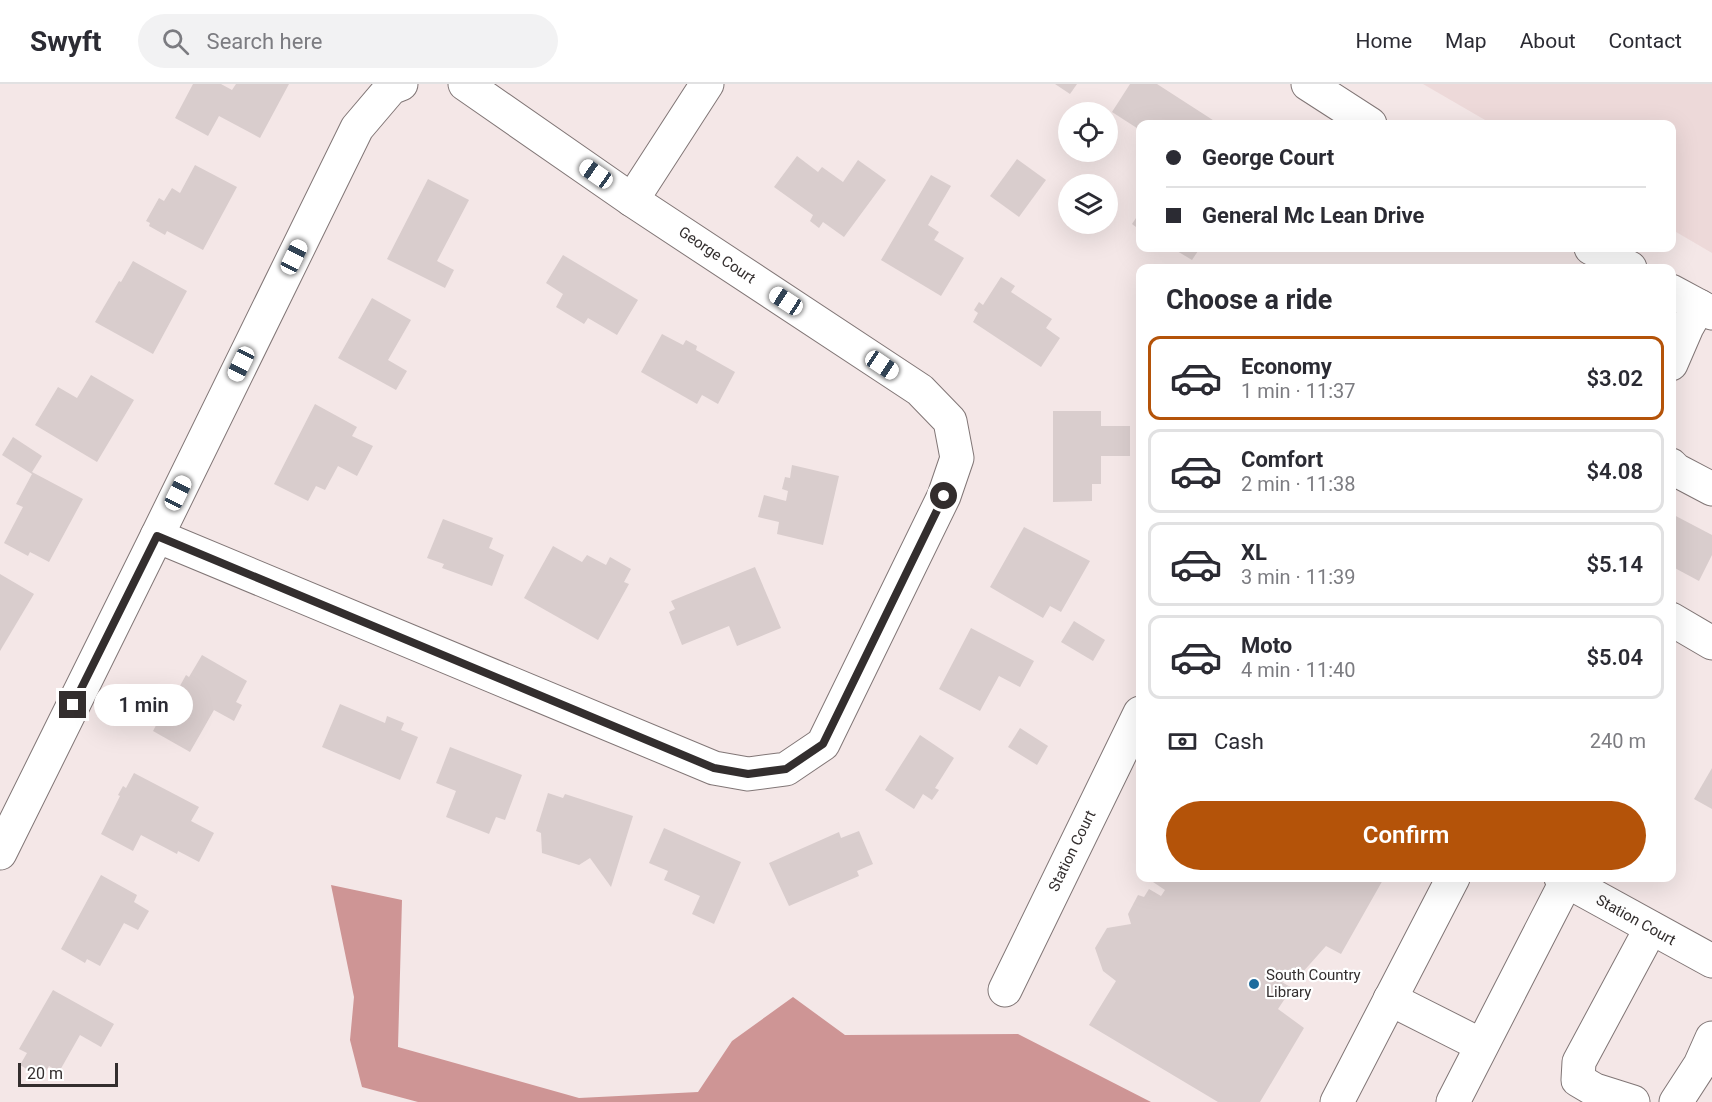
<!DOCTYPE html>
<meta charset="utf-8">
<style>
body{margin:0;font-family:Roboto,sans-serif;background:#f2f2f3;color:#2b2b33;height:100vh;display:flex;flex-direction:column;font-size:22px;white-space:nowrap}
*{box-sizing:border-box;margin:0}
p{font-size:20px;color:#7c7c81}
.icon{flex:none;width:33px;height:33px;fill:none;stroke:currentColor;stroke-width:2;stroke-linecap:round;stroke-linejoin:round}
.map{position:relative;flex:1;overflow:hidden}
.panel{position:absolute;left:1136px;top:180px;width:540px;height:618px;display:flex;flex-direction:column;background:#fff;border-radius:12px;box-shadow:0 6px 24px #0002}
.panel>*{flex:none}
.guide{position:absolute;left:1136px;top:36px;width:540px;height:132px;border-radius:12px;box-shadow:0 6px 24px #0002;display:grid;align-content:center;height:132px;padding:0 30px;background:#fff}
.tools{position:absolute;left:1058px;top:18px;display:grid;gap:12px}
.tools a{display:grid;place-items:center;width:60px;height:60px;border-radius:50%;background:#fff;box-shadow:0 6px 24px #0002;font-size:30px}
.scale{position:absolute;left:18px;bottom:15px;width:100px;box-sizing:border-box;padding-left:6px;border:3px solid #332e2e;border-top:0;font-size:16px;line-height:21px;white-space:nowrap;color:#332e2e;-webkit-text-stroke:4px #fff;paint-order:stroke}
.end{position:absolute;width:27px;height:27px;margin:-14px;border:8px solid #332e2e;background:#fff;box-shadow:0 0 0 3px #fff}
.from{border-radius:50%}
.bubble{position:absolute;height:42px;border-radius:21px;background:#fff;box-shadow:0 6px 24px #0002;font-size:20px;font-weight:600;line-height:42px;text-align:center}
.car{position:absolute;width:18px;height:36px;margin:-18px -9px;border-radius:8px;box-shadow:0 0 4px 2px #0007;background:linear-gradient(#fff 24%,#345 0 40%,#fff 0 76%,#345 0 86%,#fff 0)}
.guide b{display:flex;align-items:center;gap:21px;height:57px;font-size:22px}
.guide b+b{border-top:2px solid #e1e1e2}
.guide i{width:15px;height:15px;background:#2b2b33}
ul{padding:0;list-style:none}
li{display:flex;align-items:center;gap:18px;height:84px;margin:0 12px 9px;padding:0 18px;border:3px solid #e1e1e2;border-radius:12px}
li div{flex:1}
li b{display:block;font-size:22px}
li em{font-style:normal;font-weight:600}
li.on{border-color:#b45309}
li>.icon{width:54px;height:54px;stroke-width:1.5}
h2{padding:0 30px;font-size:27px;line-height:72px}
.pay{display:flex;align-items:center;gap:15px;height:66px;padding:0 30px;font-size:22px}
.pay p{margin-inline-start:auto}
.button{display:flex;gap:12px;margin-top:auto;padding:12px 30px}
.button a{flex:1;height:69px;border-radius:36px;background:#b45309;color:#fff;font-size:24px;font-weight:600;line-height:69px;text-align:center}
header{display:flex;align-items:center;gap:36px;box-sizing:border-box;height:84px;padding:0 30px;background:#fff;border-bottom:2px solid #e1e1e2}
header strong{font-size:28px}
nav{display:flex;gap:33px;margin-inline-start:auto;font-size:21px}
.search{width:420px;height:54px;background:#f2f2f3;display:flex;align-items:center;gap:15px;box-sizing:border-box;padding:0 21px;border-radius:33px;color:#7c7c81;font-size:22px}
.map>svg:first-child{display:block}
.built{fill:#edd9d9}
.forest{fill:#ce9595}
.building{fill:#d9cdcd}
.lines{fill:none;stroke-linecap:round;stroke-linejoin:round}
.minor-casing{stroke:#817676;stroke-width:35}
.minor{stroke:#fff;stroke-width:33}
.route{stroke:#332e2e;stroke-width:8}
.poi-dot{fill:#1e6c9e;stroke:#fff;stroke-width:2}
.labels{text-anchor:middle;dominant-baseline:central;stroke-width:4.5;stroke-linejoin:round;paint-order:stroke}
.street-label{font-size:15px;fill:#332e2e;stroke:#fff}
.poi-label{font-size:15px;fill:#332e2e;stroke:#fff;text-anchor:start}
</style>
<header>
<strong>Swyft</strong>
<div class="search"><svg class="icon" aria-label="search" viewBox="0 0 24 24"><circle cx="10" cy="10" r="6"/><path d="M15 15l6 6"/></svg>Search here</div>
<nav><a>Home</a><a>Map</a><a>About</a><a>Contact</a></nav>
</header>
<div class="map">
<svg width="1712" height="1018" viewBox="0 0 1712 1018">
<rect width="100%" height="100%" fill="#f4e7e7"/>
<polygon class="built" points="1423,0 1712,0 1712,169 1671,145 1671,40 1492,40"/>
<polygon class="forest" points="331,801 402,816 398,963 579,1014 698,1008 732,957 793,913 845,951 1018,950 1151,1018 418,1018 362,1003 350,956 354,913"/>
<g class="building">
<polygon points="193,0 221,0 232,6 236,0 289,0 260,54 219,32 208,52 175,34"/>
<polygon points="1055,0 1077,0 1070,10"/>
<polygon points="1130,0 1157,0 1219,40 1140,40 1140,46 1112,28"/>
<polygon points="797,72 818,88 822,83 843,98 858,76 886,96 844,153 823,138 819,144 810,137 813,131 774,103"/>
<polygon points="1017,75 1046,96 1019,133 990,112"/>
<polygon points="195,81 237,103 203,166 167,147 165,151 149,142 150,139 146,137 159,114 164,117 172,104 180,109"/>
<polygon points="931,91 951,102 928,141 939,148 934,156 964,174 941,212 881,176"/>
<polygon points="428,95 469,116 437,177 454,186 445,204 387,175"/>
<polygon points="1140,128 1140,146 1132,140"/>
<polygon points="1172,164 1200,164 1192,176"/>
<polygon points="563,171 638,216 617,251 588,234 584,240 556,223 563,210 546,199"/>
<polygon points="133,177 187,207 153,270 95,238 119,197 121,198"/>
<polygon points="1001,193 1015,202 1011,208 1052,235 1046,244 1060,254 1041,283 973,238 978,229 974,226 979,218 983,221"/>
<polygon points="372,214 411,236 388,276 407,287 396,306 338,274"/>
<polygon points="662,250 683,261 686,256 697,262 696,266 735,288 718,320 702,311 697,320 641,288"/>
<polygon points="91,291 134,316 97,378 35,341 58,303 77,314"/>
<polygon points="315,320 357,343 352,352 373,362 357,392 338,382 325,406 316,402 308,417 274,400"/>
<polygon points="1053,327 1101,327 1101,342 1130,342 1130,372 1101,372 1101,400 1092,400 1092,417 1053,418"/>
<polygon points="13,353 42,372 32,388 83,415 49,478 30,468 28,472 4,459 23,423 16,420 32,390 2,371"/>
<polygon points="792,381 839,392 823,461 777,450 779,438 758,433 764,411 786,417 788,407 782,405 785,393 790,394"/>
<polygon points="1672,430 1712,451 1712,471 1699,497 1671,482"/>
<polygon points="443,435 493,454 489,464 504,471 492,502 442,484 444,480 427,474"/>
<polygon points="1024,443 1090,477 1061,528 1050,522 1043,534 990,503"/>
<polygon points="553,462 582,478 587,471 606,481 610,473 631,485 624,498 629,500 598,556 524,514"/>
<polygon points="755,483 781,544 737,562 729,542 682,561 669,528 675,525 671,517"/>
<polygon points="0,490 34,510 0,567"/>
<polygon points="1074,537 1105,556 1093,577 1061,558"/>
<polygon points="971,544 1034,577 1020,603 999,592 980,627 939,605"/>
<polygon points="202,571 247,597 236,618 242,621 234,637 214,626 190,668 153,647 161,632 153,627 166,603 176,609 186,591 189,593"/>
<polygon points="340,620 385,639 387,632 404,639 401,646 418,653 400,696 322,663"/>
<polygon points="1020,644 1048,662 1037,681 1008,663"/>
<polygon points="920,651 954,674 935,704 939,706 932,716 923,710 914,725 885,706"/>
<polygon points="450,663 522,691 505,736 496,733 489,750 446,733 456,707 436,699"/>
<polygon points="1712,684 1712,725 1694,715"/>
<polygon points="134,689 199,723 191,737 214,749 199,778 178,767 177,770 141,751 133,767 101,750 120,712 118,711 123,702 126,704"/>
<polygon points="548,709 563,714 565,710 633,732 611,803 590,774 579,781 542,769 541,749 536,747"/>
<polygon points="664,744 741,778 714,840 692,830 700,812 664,796 668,787 649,779"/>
<polygon points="859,747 873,780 857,787 859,792 789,822 769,779 839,748 841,754"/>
<polygon points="101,791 137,811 134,818 149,827 138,846 124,839 100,882 87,875 85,879 61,865"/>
<polygon points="1147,794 1384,794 1341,870 1326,862 1302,889 1282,898 1292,904 1278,925 1304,944 1260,1018 1218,1018 1089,941 1116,897 1103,887 1095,864 1107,844 1131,840 1128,830 1138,811 1144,813 1149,805 1161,812 1165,806"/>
<polygon points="53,906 114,940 101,963 80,951 59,988 49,982 42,994 20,981 27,969 19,965"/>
</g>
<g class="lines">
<g class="minor-casing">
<g id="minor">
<polyline points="1308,0 1370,40"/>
<polyline points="632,116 707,0"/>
<polyline points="1591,164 1630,184"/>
<polyline points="1671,207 1712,229"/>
<polyline points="1671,280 1687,243 1699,222"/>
<polyline points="1671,381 1676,386 1712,405"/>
<polyline points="157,452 714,684 748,690 786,685 823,660 944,412 957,374 950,337 920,306 632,116 465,0"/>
<polyline points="1671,535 1712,559"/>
<polyline points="0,769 157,452 357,44 391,4 401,0"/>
<polyline points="1561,794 1712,877"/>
<polyline points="1005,906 1140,629"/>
<polyline points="1390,915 1481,961"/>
<polyline points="1337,1018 1453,794"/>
<polyline points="1453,1018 1567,796"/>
<polyline points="1633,1018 1595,1006 1578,996 1579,978 1651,844"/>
<polyline points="1676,1018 1700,981 1712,954"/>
</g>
</g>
<use href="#minor" class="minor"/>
</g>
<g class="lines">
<polyline class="route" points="73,621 157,452 714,684 748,690 786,685 823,660 944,412"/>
</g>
<circle class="poi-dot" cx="1254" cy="900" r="6"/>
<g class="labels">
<g class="street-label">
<text transform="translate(717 171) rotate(34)">George Court</text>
<text transform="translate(1072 767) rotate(-64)">Station Court</text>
<text transform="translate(1636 836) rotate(29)">Station Court</text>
</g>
<g class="poi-label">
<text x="1266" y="891">South Country<tspan x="1266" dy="17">Library</tspan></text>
</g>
</g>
</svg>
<div class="tools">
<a><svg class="icon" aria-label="locate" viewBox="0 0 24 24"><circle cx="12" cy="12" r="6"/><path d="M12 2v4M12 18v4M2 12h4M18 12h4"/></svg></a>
<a><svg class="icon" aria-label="layers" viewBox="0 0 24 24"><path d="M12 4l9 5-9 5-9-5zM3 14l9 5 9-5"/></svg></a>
</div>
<div class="scale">20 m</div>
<i class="end from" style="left:944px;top:412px"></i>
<i class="end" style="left:73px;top:621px"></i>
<div class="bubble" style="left:94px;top:600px;width:99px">1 min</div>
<i class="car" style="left:596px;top:90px;rotate:305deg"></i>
<i class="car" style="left:294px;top:173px;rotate:26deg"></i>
<i class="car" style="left:786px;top:217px;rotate:303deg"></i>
<i class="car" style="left:241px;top:280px;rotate:206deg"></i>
<i class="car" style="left:882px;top:281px;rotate:124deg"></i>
<i class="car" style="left:178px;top:409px;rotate:26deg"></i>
<div class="guide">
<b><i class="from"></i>George Court</b>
<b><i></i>General Mc Lean Drive</b>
</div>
<section class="panel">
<h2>Choose a ride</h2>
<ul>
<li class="on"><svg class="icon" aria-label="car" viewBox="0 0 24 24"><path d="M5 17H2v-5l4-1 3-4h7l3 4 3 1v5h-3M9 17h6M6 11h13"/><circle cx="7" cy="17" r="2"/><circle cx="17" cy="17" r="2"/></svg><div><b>Economy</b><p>1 min · 11:37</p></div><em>$3.02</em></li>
<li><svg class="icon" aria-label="car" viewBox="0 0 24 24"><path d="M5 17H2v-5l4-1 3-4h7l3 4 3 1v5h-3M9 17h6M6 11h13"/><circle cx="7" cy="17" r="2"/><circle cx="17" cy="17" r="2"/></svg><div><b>Comfort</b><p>2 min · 11:38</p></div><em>$4.08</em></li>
<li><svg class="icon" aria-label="car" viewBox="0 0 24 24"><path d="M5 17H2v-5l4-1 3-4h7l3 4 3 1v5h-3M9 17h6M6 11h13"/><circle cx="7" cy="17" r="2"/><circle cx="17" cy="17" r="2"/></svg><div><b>XL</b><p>3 min · 11:39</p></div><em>$5.14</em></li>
<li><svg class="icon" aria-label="car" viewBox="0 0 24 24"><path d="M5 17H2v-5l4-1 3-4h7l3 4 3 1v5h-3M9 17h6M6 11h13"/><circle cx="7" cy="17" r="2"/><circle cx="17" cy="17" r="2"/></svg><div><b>Moto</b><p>4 min · 11:40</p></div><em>$5.04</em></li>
</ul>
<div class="pay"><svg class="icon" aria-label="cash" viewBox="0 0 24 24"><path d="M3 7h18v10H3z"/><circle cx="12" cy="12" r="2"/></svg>Cash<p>240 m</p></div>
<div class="button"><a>Confirm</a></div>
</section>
</div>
